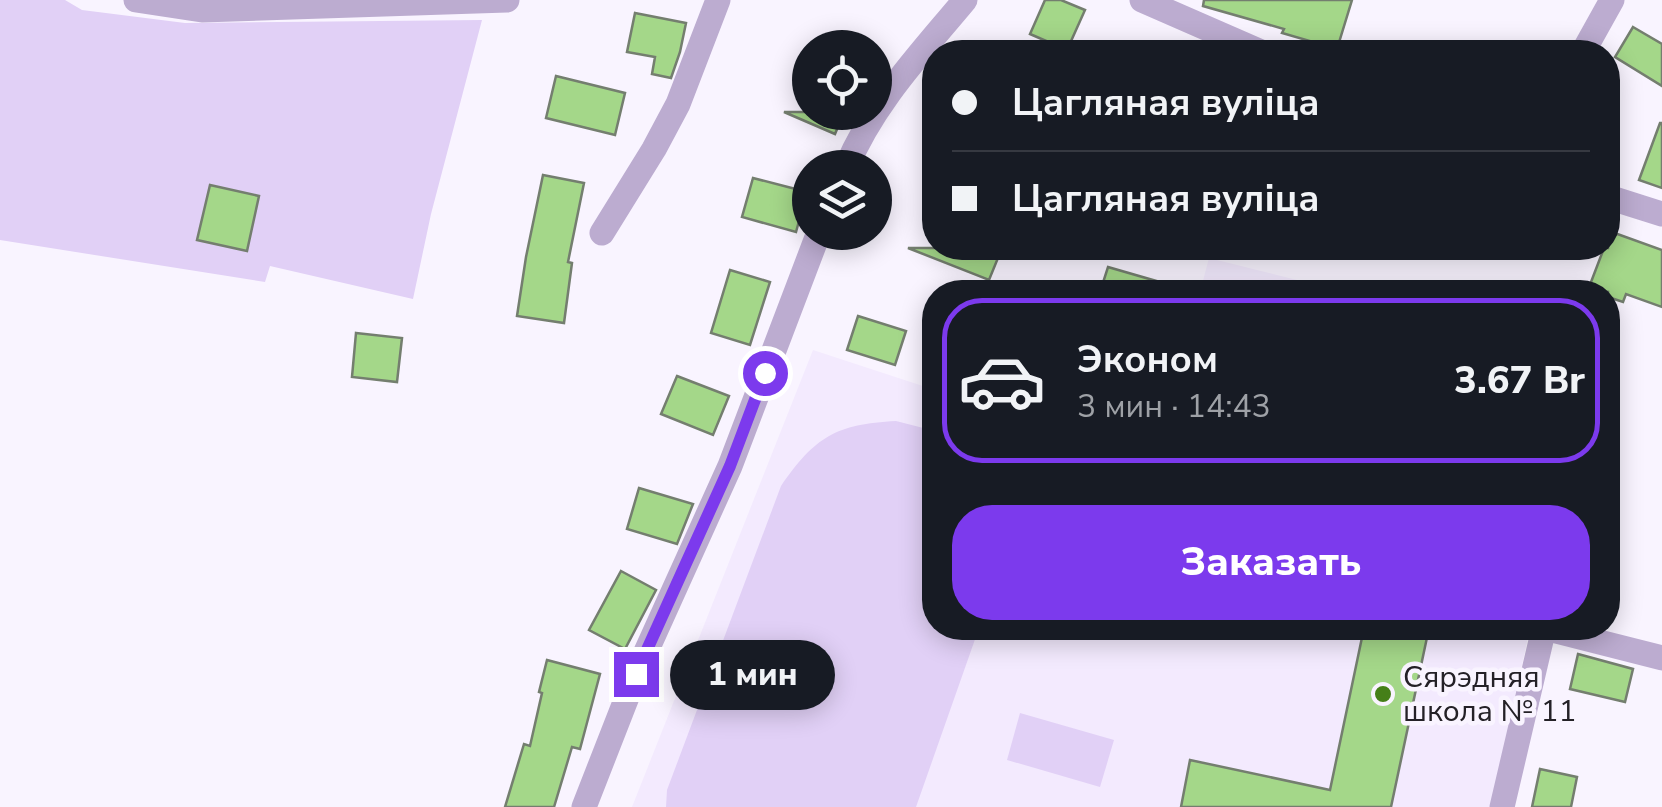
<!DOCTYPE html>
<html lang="ru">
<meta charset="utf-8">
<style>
body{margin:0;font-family:"Nunito Sans",sans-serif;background:#20242c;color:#f1f3f6;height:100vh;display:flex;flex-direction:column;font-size:38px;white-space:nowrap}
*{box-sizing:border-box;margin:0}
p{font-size:32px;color:#9ea1a6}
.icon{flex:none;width:55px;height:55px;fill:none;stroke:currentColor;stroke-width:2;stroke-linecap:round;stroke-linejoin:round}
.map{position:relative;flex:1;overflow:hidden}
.sheet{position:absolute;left:922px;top:280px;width:698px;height:360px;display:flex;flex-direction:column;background:#171b24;border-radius:40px;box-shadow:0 5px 25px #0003}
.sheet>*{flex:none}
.hud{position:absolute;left:922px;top:40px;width:698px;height:220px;border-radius:40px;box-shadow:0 5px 25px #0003;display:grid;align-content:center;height:220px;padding:0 30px;background:#171b24}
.tools{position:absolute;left:792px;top:30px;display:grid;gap:20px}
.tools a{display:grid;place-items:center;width:100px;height:100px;border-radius:50%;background:#171b24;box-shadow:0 5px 25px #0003;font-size:50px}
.end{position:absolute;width:45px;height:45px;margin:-22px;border:12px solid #7c3aed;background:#fff;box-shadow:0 0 0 5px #fff}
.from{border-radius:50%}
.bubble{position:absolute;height:70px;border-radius:35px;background:#171b24;box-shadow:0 5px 25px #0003;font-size:32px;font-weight:800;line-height:70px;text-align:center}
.hud b{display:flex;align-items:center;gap:35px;height:95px;font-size:38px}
.hud b+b{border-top:2px solid #363941}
.hud i{width:25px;height:25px;background:#f1f3f6}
ul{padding:18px 0 0;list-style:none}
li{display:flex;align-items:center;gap:30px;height:165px;margin:0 20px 15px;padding:0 10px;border:5px solid transparent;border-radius:40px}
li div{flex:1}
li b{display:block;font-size:38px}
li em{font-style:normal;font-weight:800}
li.selected{border-color:#7c3aed}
li>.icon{width:90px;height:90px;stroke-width:1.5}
.primary-button{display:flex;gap:20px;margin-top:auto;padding:20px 30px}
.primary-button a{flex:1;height:115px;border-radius:40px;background:#7c3aed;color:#fff;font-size:40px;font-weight:800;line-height:115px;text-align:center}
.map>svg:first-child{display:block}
.built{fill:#f3eafe}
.green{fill:#e1d0f6}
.building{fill:#a4d789;stroke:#747e6f;stroke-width:2.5}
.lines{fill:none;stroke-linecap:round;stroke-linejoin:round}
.minor{stroke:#bcacd0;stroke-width:25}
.route{stroke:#7c3aed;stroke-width:12}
.poi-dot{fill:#457f18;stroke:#f9f4ff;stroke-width:4}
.labels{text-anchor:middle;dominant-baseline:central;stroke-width:9;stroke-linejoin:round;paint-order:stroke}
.poi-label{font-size:30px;fill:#242127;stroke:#f9f4ff;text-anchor:start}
</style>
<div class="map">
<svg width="1662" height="807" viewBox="0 0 1662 807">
<rect width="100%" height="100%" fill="#f9f4ff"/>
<g class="built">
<polygon points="1209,258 1345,292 1200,292"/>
<polygon points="813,350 935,390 935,628 1530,628 1491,807 632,807"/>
</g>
<g class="green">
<polygon points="0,0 65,0 82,10 185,23 482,20 431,214 413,299 270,266 265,282 0,240"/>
<path d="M896,421L935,431V628H979L916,807H666L667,790L781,486C815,437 836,424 896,421Z"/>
<polygon points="1020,713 1114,740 1100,787 1007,760"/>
</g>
<g class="building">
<polygon points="1045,0 1061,0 1085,10 1067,50 1030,34"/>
<polygon points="1204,0 1352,0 1337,49 1282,33 1284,29 1203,6"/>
<polygon points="635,13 686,23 680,52 671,78 652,74 655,57 627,52"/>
<polygon points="1633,27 1662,44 1662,86 1615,57"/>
<polygon points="556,76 625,93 615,135 546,118"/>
<polygon points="784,112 844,112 835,134"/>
<polygon points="1660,123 1662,123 1662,188 1639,180"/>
<polygon points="543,175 584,183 568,262 572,263 564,323 517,316 526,257"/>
<polygon points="753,178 807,192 796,232 742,217"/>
<polygon points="210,185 259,196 247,251 197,240"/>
<polygon points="1609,231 1662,250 1662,307 1626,294 1623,302 1608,297 1608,292 1588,290 1604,248 1608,248"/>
<polygon points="908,248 1002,248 989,280"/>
<polygon points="1108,267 1177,287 1176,292 1100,292"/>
<polygon points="730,270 770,282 750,345 711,333"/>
<polygon points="858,316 906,331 895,365 847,350"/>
<polygon points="356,333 402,338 397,382 352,377"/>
<polygon points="677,376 729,396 713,435 661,414"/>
<polygon points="639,488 693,504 677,544 627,529"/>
<polygon points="621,571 656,590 625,649 589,630"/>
<polygon points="1364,628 1429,628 1391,807 1181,807 1190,760 1330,790"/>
<polygon points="1578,654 1633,669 1625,702 1570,689"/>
<polygon points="547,660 600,674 580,749 572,747 554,807 505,807 524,744 530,746 542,693 539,692"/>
<polygon points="1540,769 1577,777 1571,807 1532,807"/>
</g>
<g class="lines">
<g class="minor">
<polyline points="136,0 202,10 507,0"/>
<polyline points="1142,0 1261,52"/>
<polyline points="1583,52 1612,0"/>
<path d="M846,168C873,103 921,53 965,0"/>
<polyline points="1608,197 1662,214"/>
<polyline points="602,233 654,149 678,104 718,0"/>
<polyline points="584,807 636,674 730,466 819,232"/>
<polyline points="1502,807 1544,628 1662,658"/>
</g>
</g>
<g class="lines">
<polyline class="route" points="636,674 730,466 765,373"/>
</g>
<circle class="poi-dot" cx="1383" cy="694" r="10"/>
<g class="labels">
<g class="poi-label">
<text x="1403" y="677">Сярэдняя<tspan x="1403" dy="34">школа № 11</tspan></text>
</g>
</g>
</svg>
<div class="tools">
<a><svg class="icon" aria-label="locate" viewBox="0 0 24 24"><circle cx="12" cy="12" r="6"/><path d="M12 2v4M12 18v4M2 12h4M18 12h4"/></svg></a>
<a><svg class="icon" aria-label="layers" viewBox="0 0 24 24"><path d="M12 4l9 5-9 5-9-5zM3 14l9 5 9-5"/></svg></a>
</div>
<i class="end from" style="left:765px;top:373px"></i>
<i class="end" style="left:636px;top:674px"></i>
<div class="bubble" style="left:670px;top:640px;width:165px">1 мин</div>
<div class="hud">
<b><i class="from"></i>Цагляная вуліца</b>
<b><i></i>Цагляная вуліца</b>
</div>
<section class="sheet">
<ul>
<li class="selected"><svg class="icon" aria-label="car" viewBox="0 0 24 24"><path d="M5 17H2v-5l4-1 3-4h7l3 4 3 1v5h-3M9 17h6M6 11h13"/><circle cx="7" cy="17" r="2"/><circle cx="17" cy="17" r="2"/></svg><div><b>Эконом</b><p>3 мин · 14:43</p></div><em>3.67 Br</em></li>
</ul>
<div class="primary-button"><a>Заказать</a></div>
</section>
</div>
